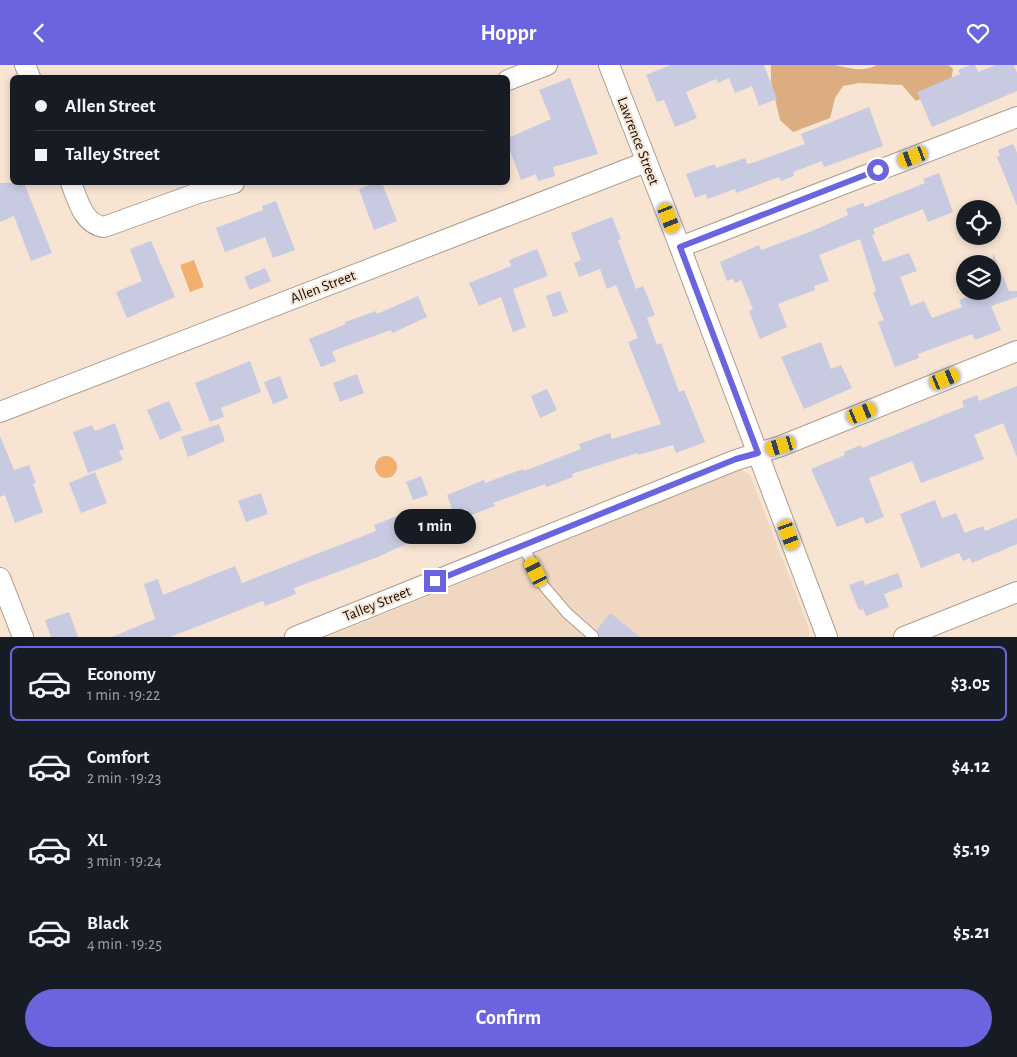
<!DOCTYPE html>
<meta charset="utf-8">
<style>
body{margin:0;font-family:"Alegreya Sans",sans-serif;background:#20242c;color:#f1f3f6;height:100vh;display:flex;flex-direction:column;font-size:19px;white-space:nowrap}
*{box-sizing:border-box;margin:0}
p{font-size:16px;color:#9ea1a6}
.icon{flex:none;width:28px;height:28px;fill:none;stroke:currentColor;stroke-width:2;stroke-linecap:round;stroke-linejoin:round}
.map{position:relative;height:572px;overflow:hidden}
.details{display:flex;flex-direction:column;background:#171b24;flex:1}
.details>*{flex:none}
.banner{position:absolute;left:10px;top:10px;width:500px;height:110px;border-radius:8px;box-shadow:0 2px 8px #0003;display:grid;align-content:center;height:110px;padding:0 25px;background:#171b24}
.tools{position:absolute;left:956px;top:135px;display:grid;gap:10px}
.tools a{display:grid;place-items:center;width:45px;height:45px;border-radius:50%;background:#171b24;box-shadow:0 2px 8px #0003;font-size:25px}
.end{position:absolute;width:22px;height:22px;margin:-11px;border:6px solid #6a65df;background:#fff;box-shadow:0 0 0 2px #fff}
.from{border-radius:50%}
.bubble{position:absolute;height:35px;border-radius:18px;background:#171b24;box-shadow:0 2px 8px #0003;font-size:16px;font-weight:600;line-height:35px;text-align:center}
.car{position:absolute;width:15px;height:30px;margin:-15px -8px;border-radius:6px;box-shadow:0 0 4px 1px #0007;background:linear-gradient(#f5c518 24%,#345 0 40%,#f5c518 0 76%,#345 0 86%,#f5c518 0)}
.banner b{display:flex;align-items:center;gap:18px;height:48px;font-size:19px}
.banner b+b{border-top:1px solid #363941}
.banner i{width:12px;height:12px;background:#f1f3f6}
ul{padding:9px 0 0;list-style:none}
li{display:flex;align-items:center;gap:15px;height:75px;margin:0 10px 8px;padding:0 15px;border:2px solid transparent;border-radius:8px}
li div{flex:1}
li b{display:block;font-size:19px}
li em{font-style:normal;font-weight:600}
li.active{border-color:#6a65df}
li>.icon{width:45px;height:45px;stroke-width:1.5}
.cta{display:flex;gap:10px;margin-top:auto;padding:10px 25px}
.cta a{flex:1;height:58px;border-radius:30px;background:#6a65df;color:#fff;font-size:20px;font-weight:600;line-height:58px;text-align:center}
header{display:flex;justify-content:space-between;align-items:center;height:65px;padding:0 25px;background:#6a65df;color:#fff;font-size:22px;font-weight:600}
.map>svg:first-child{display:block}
.built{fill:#f0d7c1}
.green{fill:#dbad81}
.water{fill:#f3af6e}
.building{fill:#c7cae0}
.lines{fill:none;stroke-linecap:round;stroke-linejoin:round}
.lane-casing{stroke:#ae9d8d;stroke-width:12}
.street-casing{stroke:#ae9d8d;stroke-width:22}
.lane{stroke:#fff;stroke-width:10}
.street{stroke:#fff;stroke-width:20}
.route{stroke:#6a65df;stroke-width:6}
.labels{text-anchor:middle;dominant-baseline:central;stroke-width:4;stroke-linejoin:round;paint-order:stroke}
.street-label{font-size:15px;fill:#120c07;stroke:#f7e4d3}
</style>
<header><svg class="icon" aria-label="back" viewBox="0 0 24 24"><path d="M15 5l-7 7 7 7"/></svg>Hoppr<svg class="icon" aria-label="heart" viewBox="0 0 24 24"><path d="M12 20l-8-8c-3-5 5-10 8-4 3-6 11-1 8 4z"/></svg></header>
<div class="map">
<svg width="1017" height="572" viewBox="0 0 1017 572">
<rect width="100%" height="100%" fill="#f7e4d3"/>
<polygon class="built" points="740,404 750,410 809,563 809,572 328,572"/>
<path class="green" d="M771,0C790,0 817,0 835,0C850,3 862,8 877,0H949L953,4L950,22L916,36L902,20L859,18L843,21L835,33L830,53L793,67L780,55L771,17Z"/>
<g class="water">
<polygon points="194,195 204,222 190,227 180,200"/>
<circle cx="386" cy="402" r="11"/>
</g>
<g class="building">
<polygon points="671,0 764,0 777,34 759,41 752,21 735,28 729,13 718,18 716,14 686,27 697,53 675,62 664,35 657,37 646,10"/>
<polygon points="970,0 975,0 978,7 996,0 1014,0 1017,8 1017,26 932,62 917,27 960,9 958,5"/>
<polygon points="570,13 598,89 553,102 555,111 538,116 536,109 521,115 508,80 508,73 551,54 539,25"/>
<polygon points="869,42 883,81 824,102 822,96 793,107 794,111 781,116 779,112 736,128 735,124 707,134 706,129 695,133 686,109 715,99 716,103 745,93 747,99 752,98 805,79 801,69"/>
<polygon points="1013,79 1017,88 1017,141 997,92 1000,91 998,85"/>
<polygon points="939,108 953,147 928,157 923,144 873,164 875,169 872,170 883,197 909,188 917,206 900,212 911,241 924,236 932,253 962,242 959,235 981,226 992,226 993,188 1009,226 1017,226 1017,232 991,241 1001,265 975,275 972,269 918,289 919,293 895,302 878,257 884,255 873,228 876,226 860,174 819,190 829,216 814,221 815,225 778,239 787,262 760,274 749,246 753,244 741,215 735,218 733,214 727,216 720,197 759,180 761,185 810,167 848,150 846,144 863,138 865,142 925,118 923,114"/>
<polygon points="0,118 24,118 52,188 31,196 14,151 0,157"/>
<polygon points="376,118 382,118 397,156 374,165 359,124"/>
<polygon points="276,136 295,185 273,193 265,172 225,187 216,163 263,145 262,141"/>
<polygon points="612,152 621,174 618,175 636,224 643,221 655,250 647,253 657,280 661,278 679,327 684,325 705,377 676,388 673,380 638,390 637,388 572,409 573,412 546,422 545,419 493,438 495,441 469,451 466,444 454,449 447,430 484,415 485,418 523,404 524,406 581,384 579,379 610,368 612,374 661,359 628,277 638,273 616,220 607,224 600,204 579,212 574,198 581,195 571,168"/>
<polygon points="151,176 175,232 127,253 116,227 142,216 130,184"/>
<polygon points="537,184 548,211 513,224 526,262 513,267 501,232 479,241 469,218 511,201 509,195"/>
<polygon points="265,203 271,216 250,225 244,212"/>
<polygon points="560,226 568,247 553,252 546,231"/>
<polygon points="418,231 427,252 392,268 391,265 338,284 332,287 336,296 321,302 309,274 346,259 345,257 376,246 377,249"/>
<polygon points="821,277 831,304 841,300 852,323 804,344 781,292"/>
<polygon points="250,296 261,327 221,343 224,352 210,357 195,318"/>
<polygon points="357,309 364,328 340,337 333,318"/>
<polygon points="280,311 288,333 273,339 264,317"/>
<polygon points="1017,321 1017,392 1003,358 974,370 984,394 921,418 912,396 869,413 884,452 866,459 863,452 837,462 811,404 845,390 844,387 861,380 862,383 961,343 964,342 962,336 977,330 979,336"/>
<polygon points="547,324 557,345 540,353 531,331"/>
<polygon points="169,336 182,365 160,375 147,345"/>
<polygon points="115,358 124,384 119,386 123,395 88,408 73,367 92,360 95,366"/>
<polygon points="219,359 225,376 188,392 181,372"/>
<polygon points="0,371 14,405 29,400 36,418 33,419 43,447 15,458 5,430 0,432"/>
<polygon points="95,407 107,438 81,448 69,418"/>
<polygon points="421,411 428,430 413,435 406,417"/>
<polygon points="261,428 268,449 246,457 238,436"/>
<polygon points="935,435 942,453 956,448 965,468 983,461 985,466 1017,453 1017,479 972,498 970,493 963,496 959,488 921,503 900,449"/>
<polygon points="410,446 421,472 378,492 294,523 296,529 265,541 263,536 170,572 112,572 155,554 144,519 158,514 163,530 235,501 242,518 376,466 374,460"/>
<polygon points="898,508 903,522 884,529 889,542 866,551 863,544 859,545 849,520 863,515 865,520"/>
<polygon points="69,547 78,572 51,572 45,555"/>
<polygon points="610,548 640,572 600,572 597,565"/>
</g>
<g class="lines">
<g class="lane-casing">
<polyline id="lane" points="523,481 543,520 567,548 593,571"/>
</g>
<g class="street-casing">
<g id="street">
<polyline points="25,0 30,12"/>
<polyline points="609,0 680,182 827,572"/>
<polyline points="508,15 547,0"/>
<path d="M71,118C78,135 83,159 104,162L198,128L234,118"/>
<polyline points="680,182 1017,52"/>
<polyline points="0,347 646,97"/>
<polyline points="0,513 23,572"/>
<polyline points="295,572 736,395 781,381 1017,286"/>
<polyline points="904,572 1017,527"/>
</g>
</g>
<use href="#lane" class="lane"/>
<use href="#street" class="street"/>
</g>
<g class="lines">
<polyline class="route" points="435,516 736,394 758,388 680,182 878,105"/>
</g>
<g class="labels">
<g class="street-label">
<text transform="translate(638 76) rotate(69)">Lawrence Street</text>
<text transform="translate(323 222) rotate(-21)">Allen Street</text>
<text transform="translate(377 539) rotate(-22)">Talley Street</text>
</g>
</g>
</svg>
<div class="tools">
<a><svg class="icon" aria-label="locate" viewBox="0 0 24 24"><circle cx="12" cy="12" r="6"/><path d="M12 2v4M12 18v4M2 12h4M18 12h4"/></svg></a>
<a><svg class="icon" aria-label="layers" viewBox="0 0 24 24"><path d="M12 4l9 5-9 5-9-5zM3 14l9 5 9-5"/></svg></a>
</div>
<i class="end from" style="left:878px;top:105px"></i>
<i class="end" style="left:435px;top:516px"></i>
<div class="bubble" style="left:394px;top:444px;width:82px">1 min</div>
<i class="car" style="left:913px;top:92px;rotate:249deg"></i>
<i class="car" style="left:669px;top:153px;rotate:158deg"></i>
<i class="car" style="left:945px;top:314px;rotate:68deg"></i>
<i class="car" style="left:862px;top:348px;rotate:68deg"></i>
<i class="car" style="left:781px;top:381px;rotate:253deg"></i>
<i class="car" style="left:789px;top:470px;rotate:160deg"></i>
<i class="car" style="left:536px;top:507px;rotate:333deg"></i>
<div class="banner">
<b><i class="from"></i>Allen Street</b>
<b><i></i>Talley Street</b>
</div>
</div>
<section class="details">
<ul>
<li class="active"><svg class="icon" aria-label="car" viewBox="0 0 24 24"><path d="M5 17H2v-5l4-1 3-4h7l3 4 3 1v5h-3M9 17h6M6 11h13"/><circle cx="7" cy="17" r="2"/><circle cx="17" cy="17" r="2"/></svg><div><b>Economy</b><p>1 min · 19:22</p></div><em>$3.05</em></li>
<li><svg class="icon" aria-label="car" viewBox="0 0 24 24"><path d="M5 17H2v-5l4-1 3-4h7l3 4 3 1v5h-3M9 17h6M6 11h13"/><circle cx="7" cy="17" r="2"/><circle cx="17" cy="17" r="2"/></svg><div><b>Comfort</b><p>2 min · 19:23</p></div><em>$4.12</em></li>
<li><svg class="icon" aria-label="car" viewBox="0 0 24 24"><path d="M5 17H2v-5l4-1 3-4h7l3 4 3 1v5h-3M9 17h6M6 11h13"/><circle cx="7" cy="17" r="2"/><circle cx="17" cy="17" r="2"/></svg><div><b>XL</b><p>3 min · 19:24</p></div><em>$5.19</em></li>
<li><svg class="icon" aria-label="car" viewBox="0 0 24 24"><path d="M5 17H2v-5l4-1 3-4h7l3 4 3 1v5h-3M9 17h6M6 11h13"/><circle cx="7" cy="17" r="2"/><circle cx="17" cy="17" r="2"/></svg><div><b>Black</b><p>4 min · 19:25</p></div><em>$5.21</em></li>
</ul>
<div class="cta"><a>Confirm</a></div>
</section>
